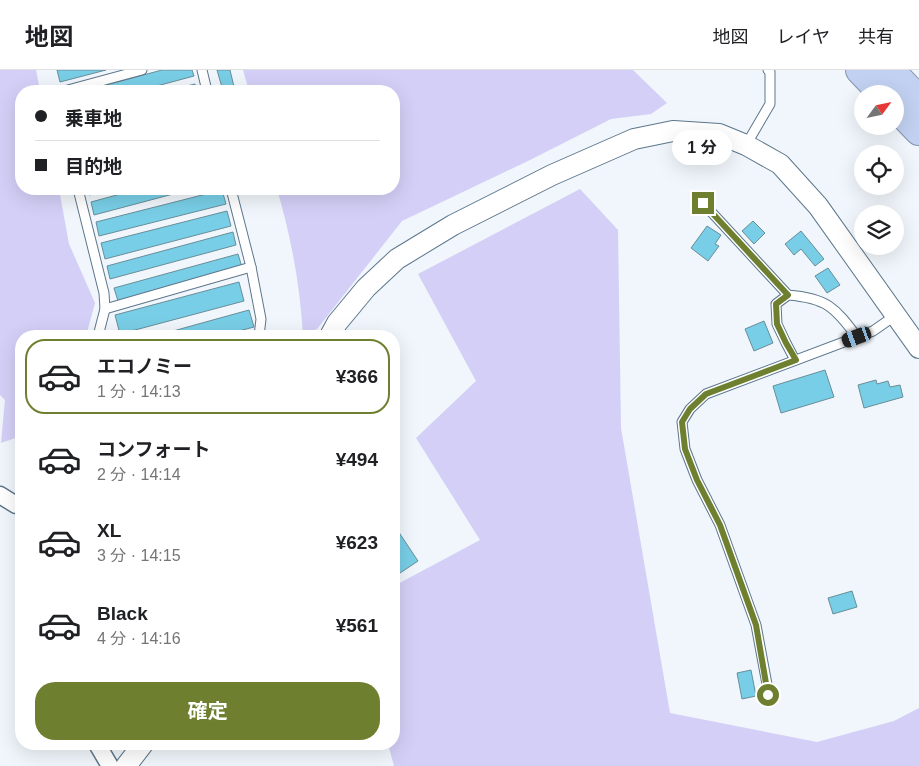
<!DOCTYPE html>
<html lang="ja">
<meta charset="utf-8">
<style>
body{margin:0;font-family:Arial,"Noto Sans JP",sans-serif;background:#f6f6f6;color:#202124;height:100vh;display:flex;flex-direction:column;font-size:19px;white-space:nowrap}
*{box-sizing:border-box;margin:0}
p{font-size:16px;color:#757577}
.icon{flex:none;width:28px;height:28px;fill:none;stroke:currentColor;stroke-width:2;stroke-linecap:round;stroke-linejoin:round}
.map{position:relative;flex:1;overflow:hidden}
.sheet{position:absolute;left:15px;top:260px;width:385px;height:420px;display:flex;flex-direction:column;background:#fff;border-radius:20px;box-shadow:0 5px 20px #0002}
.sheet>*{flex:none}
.guide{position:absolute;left:15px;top:15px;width:385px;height:110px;border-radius:20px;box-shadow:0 5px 20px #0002;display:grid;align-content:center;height:110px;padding:0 20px;background:#fff}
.needle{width:32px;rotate:57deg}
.fabs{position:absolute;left:854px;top:15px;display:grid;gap:10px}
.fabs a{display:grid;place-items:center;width:50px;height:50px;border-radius:50%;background:#fff;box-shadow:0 5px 20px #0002;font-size:25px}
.end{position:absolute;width:22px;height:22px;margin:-11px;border:6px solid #6e802f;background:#fff;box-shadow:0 0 0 2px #fff}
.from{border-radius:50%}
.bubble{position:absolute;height:35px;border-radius:18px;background:#fff;box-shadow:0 5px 20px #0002;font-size:16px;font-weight:700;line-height:35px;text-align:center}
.car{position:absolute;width:15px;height:30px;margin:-15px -8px;border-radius:6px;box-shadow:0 0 4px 1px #0007;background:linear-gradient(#222 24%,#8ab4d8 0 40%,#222 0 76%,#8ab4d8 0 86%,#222 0)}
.guide b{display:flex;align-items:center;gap:18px;height:48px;font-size:19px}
.guide b+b{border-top:1px solid #e0e0e0}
.guide i{width:12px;height:12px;background:#202124}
ul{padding:9px 0 0;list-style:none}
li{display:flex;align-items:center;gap:15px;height:75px;margin:0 10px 8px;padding:0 10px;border:2px solid transparent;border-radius:20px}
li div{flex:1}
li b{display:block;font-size:19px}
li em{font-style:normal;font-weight:700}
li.on{border-color:#6e802f}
li>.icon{width:45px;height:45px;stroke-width:1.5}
.cta{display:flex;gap:10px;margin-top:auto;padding:10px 20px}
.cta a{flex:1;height:58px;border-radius:20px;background:#6e802f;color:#fff;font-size:20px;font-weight:700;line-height:58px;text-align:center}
header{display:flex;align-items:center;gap:30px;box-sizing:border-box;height:70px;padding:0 25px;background:#fff;border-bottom:1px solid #e0e0e0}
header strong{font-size:24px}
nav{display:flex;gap:28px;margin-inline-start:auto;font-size:18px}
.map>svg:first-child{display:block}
.green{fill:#d3cff6}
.building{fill:#78cee6;stroke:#688e99}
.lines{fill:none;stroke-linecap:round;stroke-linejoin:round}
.service-casing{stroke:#5d778c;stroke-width:11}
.minor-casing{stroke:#5d778c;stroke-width:19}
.tertiary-casing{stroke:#5d778c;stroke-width:22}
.motorway-casing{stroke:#8593ab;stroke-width:30}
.service{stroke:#fff;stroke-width:9}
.minor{stroke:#fff;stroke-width:16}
.tertiary{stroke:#fff;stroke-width:20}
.motorway{stroke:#c2d1f1;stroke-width:28}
.route{stroke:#6e802f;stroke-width:6}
</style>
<header>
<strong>地図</strong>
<nav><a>地図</a><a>レイヤ</a><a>共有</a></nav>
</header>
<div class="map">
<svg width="919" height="696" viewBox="0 0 919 696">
<rect width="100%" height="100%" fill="#f0f6fb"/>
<g class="green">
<polygon points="0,0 36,0 40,21 21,21 21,119 59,119 69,174 95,233 86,266 21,266 21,366 1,373 5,330 0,325"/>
<path d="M243,0H633L667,33L651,44L611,49L530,90L402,151L317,259L303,265C300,214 291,167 277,119H394V21H249Z"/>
<polygon points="580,119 618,160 621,358 670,643 817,672 894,651 919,638 919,696 394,696 388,674 394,674 394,516 480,470 416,368 476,311 418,204"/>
</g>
<g class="building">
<polygon points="57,0 106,0 60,12"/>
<polygon points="162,0 192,0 194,6 138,21 84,21"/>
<polygon points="217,0 230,0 235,21 223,21"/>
<polygon points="195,14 197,21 166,21"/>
<polygon points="87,119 111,119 89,125"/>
<polygon points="139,119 192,119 94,145 91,132"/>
<polygon points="222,120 226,134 99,166 96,152"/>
<polygon points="227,141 231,156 105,189 101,173"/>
<polygon points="753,151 765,163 754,174 742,161"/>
<polygon points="707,156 721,165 715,174 719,176 708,191 691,178"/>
<polygon points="801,161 824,189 815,196 801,179 794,185 785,174"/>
<polygon points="233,162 236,175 110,209 107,196"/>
<polygon points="238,184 242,197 118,231 114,218"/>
<polygon points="828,198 840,215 827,223 815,206"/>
<polygon points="239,212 244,231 120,264 115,245"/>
<polygon points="249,240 254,257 220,266 155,266"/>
<polygon points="764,251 773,273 754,281 745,259"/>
<polygon points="825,300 834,327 781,343 773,316"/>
<polygon points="876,310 877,314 888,311 890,317 900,315 903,327 864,338 858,315"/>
<polygon points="394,455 418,491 394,507"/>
<polygon points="852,521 857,537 833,544 828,528"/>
<polygon points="751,600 756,626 742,629 737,603"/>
<polygon points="320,674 338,674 322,678"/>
</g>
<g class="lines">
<g class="service-casing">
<g id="service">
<polyline points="202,0 207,21"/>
<polyline points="64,21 142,0"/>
<polyline points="746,75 770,34 770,2 768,0"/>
<polyline points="78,119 104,223 105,239 98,266"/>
<polyline points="231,119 251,197"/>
<path d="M703,133L788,225C826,228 835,237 857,267"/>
<polyline points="788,225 776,234 777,254 786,273 795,290"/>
<polyline points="105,239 251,197 261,249 259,266"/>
<polyline points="769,625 756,555 720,455 697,410 685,379 682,352 690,339 706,324 873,261 896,245"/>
</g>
</g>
<g class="minor-casing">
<g id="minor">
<polyline points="0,425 16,435 21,436"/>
<polyline points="97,674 110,696"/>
</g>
</g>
<g class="tertiary-casing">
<g id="tertiary">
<polyline points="330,266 337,253 366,218 397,189 453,155 552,105 634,69 673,61 719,64 746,75 780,94 818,136 919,278"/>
<polyline points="126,696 143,674"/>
</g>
</g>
<g class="motorway-casing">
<g id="motorway">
<polyline points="860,0 883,24"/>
<polyline points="890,0 919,30"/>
<polyline points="895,36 919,61"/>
</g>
</g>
<use href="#service" class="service"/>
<use href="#minor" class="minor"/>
<use href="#tertiary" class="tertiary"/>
<use href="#motorway" class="motorway"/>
</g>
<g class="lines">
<polyline class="route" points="703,133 788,225 776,234 777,254 786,273 796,290 706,324 690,339 682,352 685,379 697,410 720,455 756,555 768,625"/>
</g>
</svg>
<div class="fabs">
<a><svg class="needle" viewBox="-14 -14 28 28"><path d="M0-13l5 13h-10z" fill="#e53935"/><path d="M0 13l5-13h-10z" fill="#757577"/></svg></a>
<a><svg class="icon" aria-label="locate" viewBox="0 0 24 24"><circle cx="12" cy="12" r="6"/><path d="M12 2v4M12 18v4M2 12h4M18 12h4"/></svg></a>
<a><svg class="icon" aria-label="layers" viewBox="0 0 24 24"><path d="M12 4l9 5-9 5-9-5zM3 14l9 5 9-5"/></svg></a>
</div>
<i class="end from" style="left:768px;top:625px"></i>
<i class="end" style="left:703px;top:133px"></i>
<div class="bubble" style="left:672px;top:60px;width:60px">1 分</div>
<i class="car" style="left:857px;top:267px;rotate:250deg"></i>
<div class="guide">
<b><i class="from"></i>乗車地</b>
<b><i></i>目的地</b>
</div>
<section class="sheet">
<ul>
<li class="on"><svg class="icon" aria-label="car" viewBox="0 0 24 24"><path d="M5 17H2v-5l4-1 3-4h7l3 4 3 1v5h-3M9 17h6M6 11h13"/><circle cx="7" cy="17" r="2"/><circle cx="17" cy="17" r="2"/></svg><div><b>エコノミー</b><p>1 分 · 14:13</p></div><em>¥366</em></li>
<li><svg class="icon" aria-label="car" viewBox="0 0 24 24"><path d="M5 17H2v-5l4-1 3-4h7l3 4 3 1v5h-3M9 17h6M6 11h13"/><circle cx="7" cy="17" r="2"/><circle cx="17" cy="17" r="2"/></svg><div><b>コンフォート</b><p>2 分 · 14:14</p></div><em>¥494</em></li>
<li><svg class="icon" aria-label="car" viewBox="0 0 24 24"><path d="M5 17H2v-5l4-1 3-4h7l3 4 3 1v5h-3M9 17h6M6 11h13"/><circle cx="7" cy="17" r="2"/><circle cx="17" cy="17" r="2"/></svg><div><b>XL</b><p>3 分 · 14:15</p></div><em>¥623</em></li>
<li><svg class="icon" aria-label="car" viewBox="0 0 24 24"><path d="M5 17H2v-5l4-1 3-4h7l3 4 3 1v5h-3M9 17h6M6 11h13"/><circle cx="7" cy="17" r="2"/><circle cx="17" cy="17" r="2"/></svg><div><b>Black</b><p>4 分 · 14:16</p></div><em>¥561</em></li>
</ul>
<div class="cta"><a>確定</a></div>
</section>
</div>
